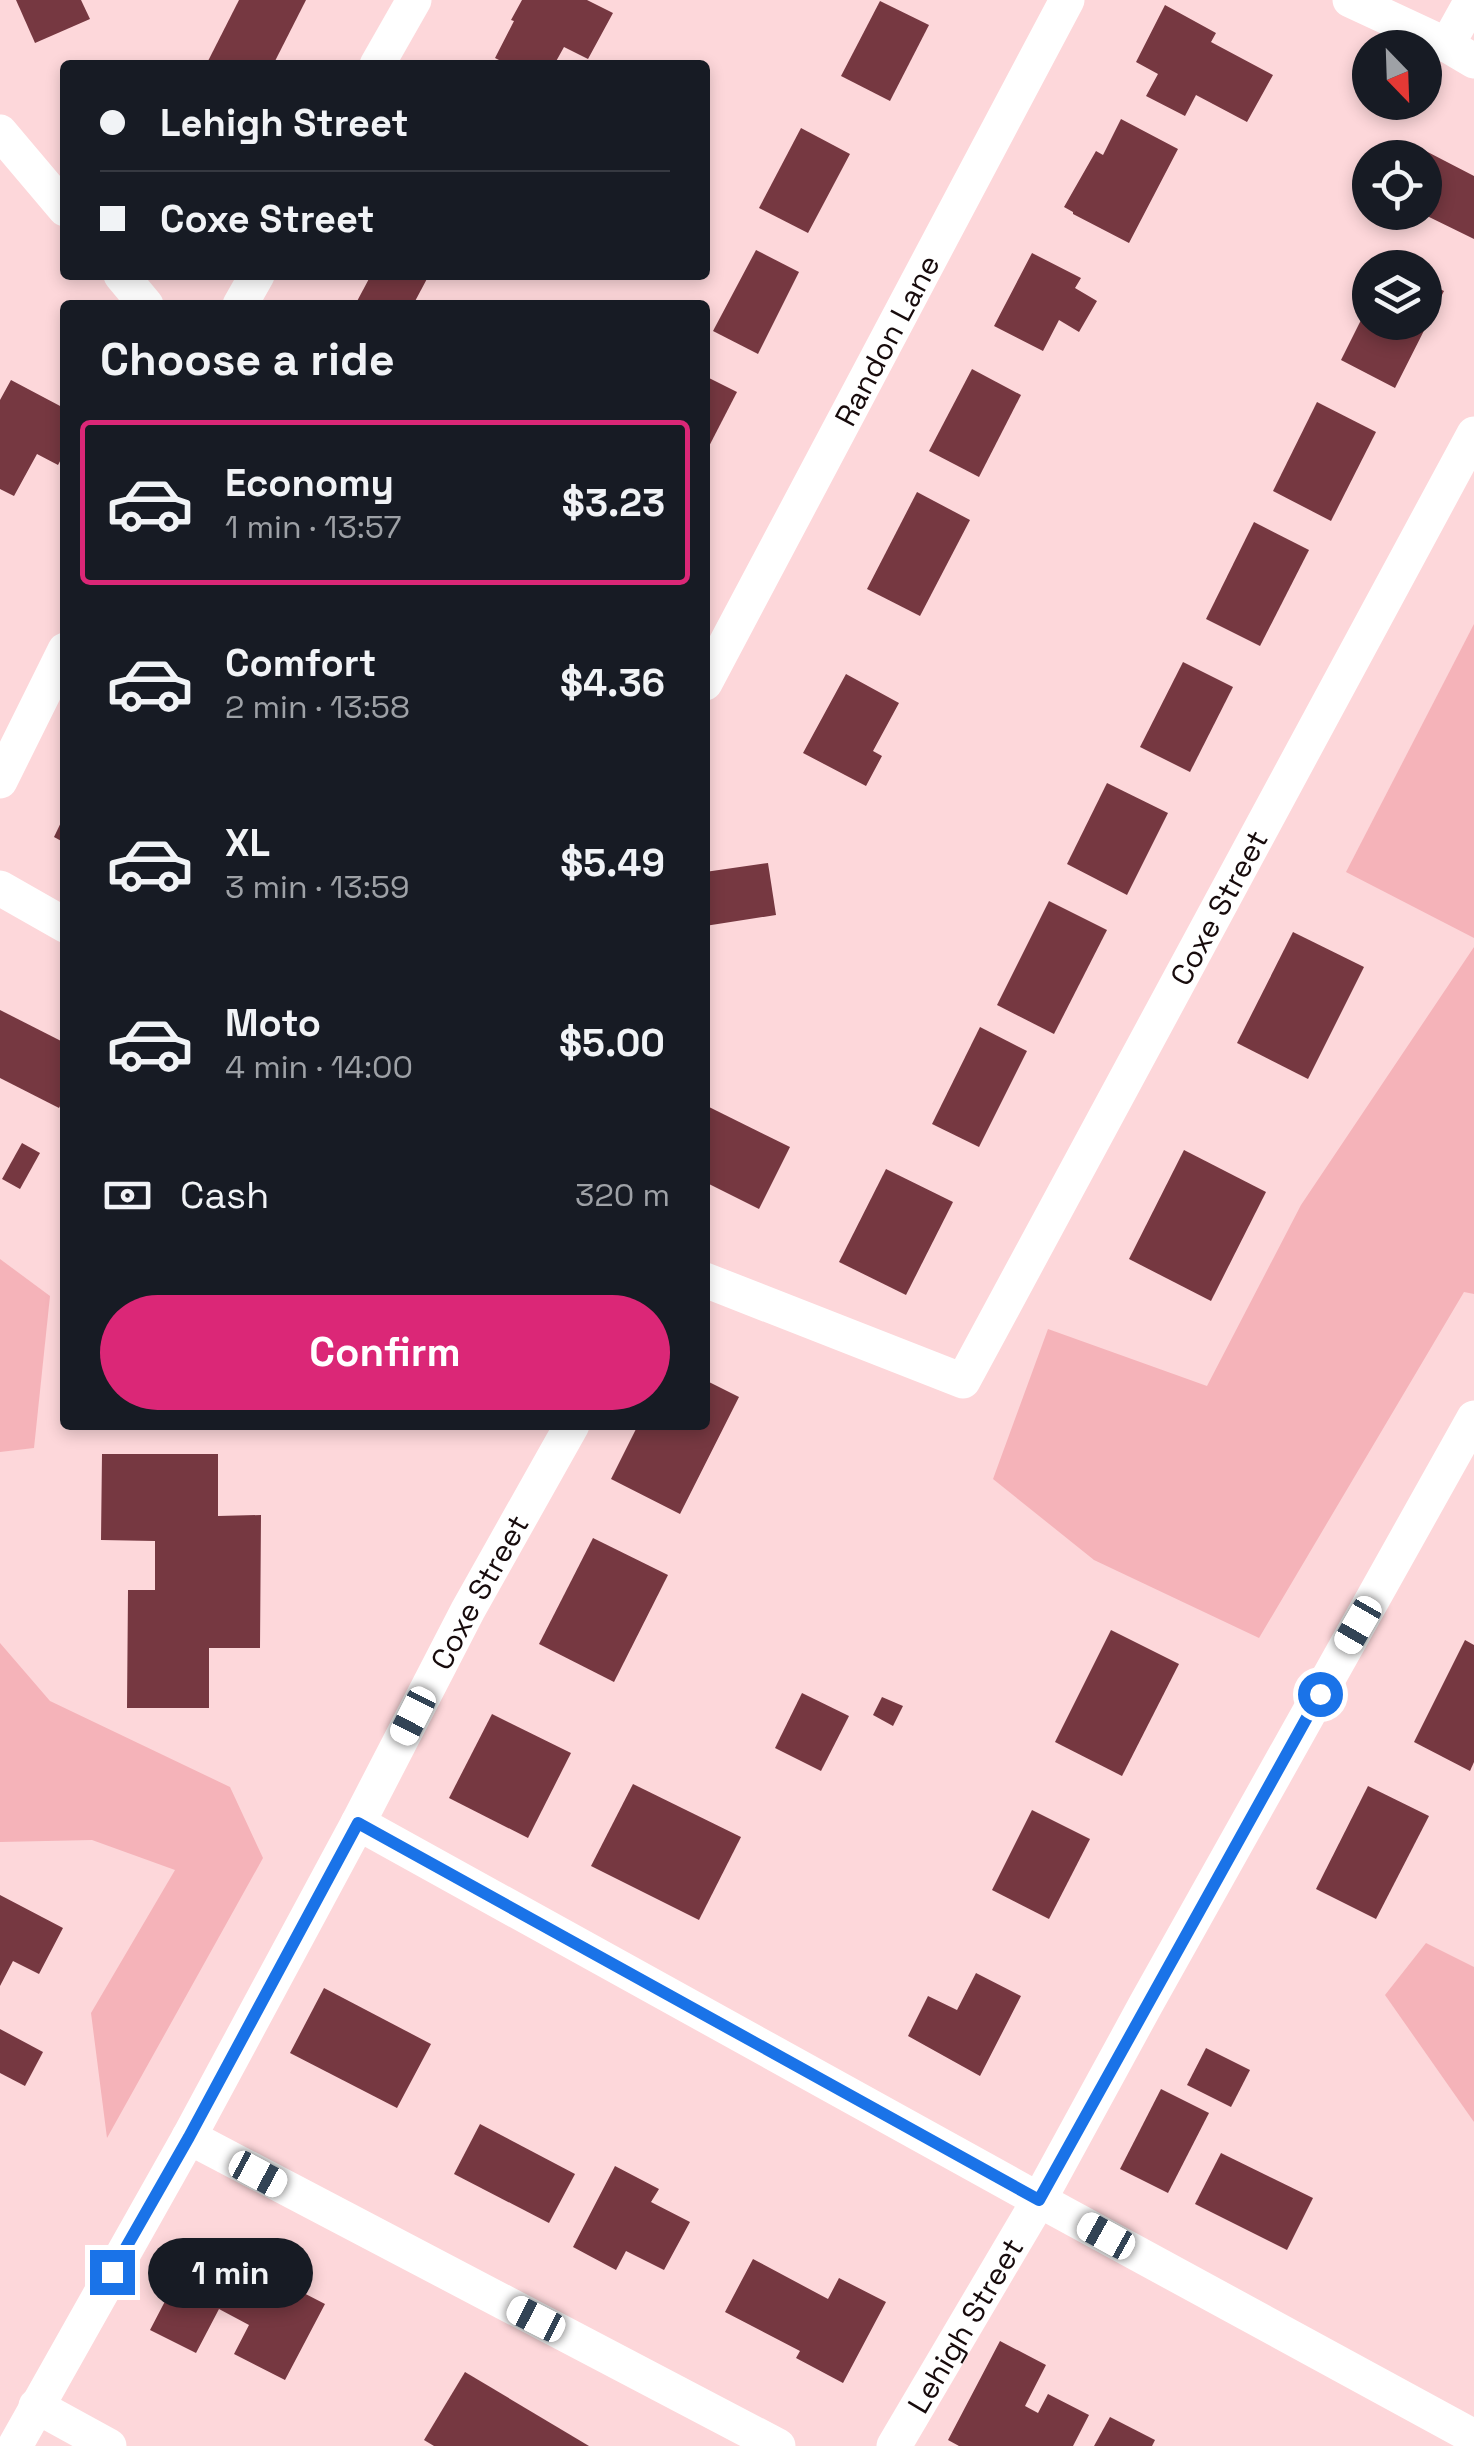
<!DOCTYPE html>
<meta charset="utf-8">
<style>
body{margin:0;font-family:"Space Grotesk",sans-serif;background:#20242c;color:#f1f3f6;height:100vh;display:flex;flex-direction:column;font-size:38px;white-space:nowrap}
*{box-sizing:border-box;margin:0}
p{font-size:32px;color:#9ea1a6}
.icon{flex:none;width:55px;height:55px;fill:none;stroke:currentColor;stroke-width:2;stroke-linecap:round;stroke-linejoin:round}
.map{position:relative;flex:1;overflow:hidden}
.panel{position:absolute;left:60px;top:300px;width:650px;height:1130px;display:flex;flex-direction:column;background:#171b24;border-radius:10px;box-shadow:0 5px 15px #0003}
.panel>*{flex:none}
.hud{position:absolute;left:60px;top:60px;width:650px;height:220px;border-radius:10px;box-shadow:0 5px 15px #0003;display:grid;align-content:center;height:220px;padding:0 40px;background:#171b24}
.needle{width:65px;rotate:157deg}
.tools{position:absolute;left:1352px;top:30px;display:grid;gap:20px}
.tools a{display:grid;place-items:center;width:90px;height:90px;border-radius:50%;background:#171b24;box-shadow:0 5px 15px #0003;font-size:50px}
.end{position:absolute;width:45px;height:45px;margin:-22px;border:12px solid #1a73e8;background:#fff;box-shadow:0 0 0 5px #fff}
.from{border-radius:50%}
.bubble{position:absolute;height:70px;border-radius:35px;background:#171b24;box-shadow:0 5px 15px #0003;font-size:32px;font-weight:700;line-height:70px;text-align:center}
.car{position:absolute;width:30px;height:60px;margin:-30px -15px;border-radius:12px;box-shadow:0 0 8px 2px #0007;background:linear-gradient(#fff 24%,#345 0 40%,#fff 0 76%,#345 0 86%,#fff 0)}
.hud b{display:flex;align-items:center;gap:35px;height:95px;font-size:38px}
.hud b+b{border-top:2px solid #363941}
.hud i{width:25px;height:25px;background:#f1f3f6}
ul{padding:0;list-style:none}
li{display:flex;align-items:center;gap:30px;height:165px;margin:0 20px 15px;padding:0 20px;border:5px solid transparent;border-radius:10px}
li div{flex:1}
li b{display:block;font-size:38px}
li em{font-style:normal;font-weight:700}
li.on{border-color:#db2777}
li>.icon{width:90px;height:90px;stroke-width:1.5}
h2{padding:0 40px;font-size:45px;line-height:120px}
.pay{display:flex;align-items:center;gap:25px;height:110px;padding:0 40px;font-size:38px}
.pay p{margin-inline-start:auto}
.button{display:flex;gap:20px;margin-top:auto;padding:20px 40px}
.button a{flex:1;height:115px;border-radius:60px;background:#db2777;color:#fff;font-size:40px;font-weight:700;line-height:115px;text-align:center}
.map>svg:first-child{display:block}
.green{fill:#f5b3b9}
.building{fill:#763841}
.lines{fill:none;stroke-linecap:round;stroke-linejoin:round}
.minor{stroke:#fff;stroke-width:35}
.route{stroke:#1a73e8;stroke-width:12}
.labels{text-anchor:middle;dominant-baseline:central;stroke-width:10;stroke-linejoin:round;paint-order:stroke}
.street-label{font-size:30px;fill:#170b0c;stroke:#fff}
</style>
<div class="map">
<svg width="1474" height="2446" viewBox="0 0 1474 2446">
<rect width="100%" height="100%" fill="#fdd7da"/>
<g class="green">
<polygon points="1474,624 1474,938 1346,872"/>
<polygon points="1474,947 1474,1294 1464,1292 1259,1638 1094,1560 993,1479 1048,1329 1207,1386 1301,1205"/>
<polygon points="0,1259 50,1296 34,1448 0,1452"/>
<polygon points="0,1643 50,1701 230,1787 263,1858 107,2138 91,2013 175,1870 92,1840 0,1842"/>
<polygon points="1426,1943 1474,1967 1474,2122 1385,1995"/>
</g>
<g class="building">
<polygon points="16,0 81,0 90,19 35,43"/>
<polygon points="239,0 306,0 273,65 207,63"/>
<polygon points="522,0 587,0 613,13 588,59 564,47 554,65 509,65 495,58 514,21 511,20"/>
<polygon points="880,1 929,25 890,101 841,76"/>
<polygon points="1165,5 1216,33 1211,42 1273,75 1247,122 1196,95 1185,116 1146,96 1158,74 1136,62"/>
<polygon points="1121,119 1178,149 1129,243 1073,214 1073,212 1064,207 1096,151 1103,155"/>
<polygon points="801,128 850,154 808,233 759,208"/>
<polygon points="1418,147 1474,176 1474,239 1425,215 1425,158 1413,158"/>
<polygon points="756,250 799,272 758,354 713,331"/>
<polygon points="1032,253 1081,278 1075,288 1097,301 1079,332 1059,320 1043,351 994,326"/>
<polygon points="371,275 429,275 413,305 355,305"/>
<polygon points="1425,282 1444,291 1395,388 1341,360 1370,302 1370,322 1425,322"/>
<polygon points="972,369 1021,395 979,477 929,451"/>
<polygon points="705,376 737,392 705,454"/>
<polygon points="11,380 62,407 61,411 65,413 65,452 58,465 37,454 14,496 0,489 0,400"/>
<polygon points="1317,402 1376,432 1331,521 1273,491"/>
<polygon points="917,492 970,520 920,616 867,589"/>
<polygon points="1254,522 1309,550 1260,646 1206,619"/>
<polygon points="1183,662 1233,687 1190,772 1140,747"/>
<polygon points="846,674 899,703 873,751 882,756 866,786 803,753"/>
<polygon points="1107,783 1168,813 1127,895 1067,864"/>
<polygon points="65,814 65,843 54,837"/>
<polygon points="768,863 776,915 705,926 705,872"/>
<polygon points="1049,901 1107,930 1054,1034 997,1005"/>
<polygon points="1293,932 1364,967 1308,1079 1237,1043"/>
<polygon points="0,1010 65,1043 65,1097 59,1108 0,1078"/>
<polygon points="980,1027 1027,1051 979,1147 932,1124"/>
<polygon points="705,1105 790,1147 759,1209 705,1182"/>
<polygon points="22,1143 40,1153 20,1189 2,1179"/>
<polygon points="1184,1150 1266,1192 1211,1301 1129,1259"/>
<polygon points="886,1169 953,1202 906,1295 839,1262"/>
<polygon points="705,1380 739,1397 680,1514 611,1479 638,1425 705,1425"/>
<polygon points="102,1454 218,1454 218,1516 261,1515 260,1648 209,1648 209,1708 127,1708 128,1590 155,1590 155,1541 101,1540"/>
<polygon points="593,1538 668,1575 614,1682 539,1644"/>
<polygon points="1111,1630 1179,1664 1122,1776 1055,1742"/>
<polygon points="1465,1640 1474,1645 1474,1762 1470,1771 1414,1742"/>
<polygon points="802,1693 849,1716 821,1771 775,1748"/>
<polygon points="882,1697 903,1706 893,1726 873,1715"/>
<polygon points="492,1714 571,1753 528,1838 449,1798"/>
<polygon points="633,1784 741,1837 699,1920 591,1866"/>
<polygon points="1368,1786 1429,1816 1376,1919 1316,1889"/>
<polygon points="1032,1810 1090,1839 1049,1919 992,1890"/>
<polygon points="0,1895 63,1928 39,1974 13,1961 0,1986"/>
<polygon points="976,1973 1021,1996 980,2076 908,2036 928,1996 957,2010"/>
<polygon points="324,1988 431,2044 397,2108 290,2053"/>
<polygon points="0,2029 43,2052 25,2086 0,2073"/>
<polygon points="1206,2048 1250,2070 1231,2107 1187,2085"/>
<polygon points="1161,2089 1209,2113 1168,2193 1120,2169"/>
<polygon points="480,2124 575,2174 549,2223 454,2174"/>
<polygon points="1221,2153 1313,2198 1287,2250 1195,2204"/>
<polygon points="615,2166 659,2189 651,2202 690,2222 664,2270 626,2251 616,2270 573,2247"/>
<polygon points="198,2238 229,2254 236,2241 298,2274 292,2287 325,2304 285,2380 234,2354 249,2325 219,2309 196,2353 150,2330"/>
<polygon points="753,2259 828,2299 839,2278 886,2302 843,2383 796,2358 800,2351 725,2312"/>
<polygon points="1000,2341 1046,2365 1025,2406 1038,2413 1048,2394 1089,2415 1073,2446 959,2446 948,2440"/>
<polygon points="465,2372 589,2446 434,2446 424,2440"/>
<polygon points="1110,2417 1155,2440 1152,2446 1094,2446"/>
</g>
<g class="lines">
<g class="minor">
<polyline points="1350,0 1447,45 1474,61"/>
<polyline points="1447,45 1472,0"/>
<polyline points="377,65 414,0"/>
<polyline points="0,132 65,209"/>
<polyline points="121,275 146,305"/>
<polyline points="240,305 257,275"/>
<path id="s1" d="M705,683L1067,0"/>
<polyline points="0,781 65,650"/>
<polyline points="0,888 65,925"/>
<path id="s2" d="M705,1280L963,1381L1474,434"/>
<polyline points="358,1823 1039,2200 1474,2437"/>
<polyline points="189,2137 778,2446"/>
<polyline points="36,2406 109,2446"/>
<path id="s3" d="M15,2446L189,2137L358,1823L468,1610L572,1425"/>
<path id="s4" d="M894,2446L1039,2200L1146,2004L1474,1418"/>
</g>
</g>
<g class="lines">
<polyline class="route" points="112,2272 189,2137 358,1823 1039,2200 1320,1694"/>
</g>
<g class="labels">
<g class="street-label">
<text stroke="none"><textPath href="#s1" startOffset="388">Randon Lane</textPath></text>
<text stroke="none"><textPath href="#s2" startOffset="815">Coxe Street</textPath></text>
<text stroke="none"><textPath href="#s3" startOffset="972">Coxe Street</textPath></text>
<text stroke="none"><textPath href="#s4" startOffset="140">Lehigh Street</textPath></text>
</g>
</g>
</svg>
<div class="tools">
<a><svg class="needle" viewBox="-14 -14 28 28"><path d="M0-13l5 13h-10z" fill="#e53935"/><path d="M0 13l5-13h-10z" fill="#9ea1a6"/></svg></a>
<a><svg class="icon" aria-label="locate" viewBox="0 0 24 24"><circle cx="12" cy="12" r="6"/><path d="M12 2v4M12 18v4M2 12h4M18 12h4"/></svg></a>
<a><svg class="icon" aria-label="layers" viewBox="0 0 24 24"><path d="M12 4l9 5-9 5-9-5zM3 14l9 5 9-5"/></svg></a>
</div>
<i class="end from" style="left:1320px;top:1694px"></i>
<i class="end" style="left:112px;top:2272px"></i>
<div class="bubble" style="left:148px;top:2238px;width:165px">1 min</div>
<i class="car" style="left:1358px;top:1625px;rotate:210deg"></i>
<i class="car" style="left:413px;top:1716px;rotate:207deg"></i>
<i class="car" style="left:258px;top:2174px;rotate:118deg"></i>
<i class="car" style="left:1106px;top:2236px;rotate:299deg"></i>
<i class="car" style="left:536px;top:2319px;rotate:297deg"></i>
<div class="hud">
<b><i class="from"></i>Lehigh Street</b>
<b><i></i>Coxe Street</b>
</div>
<section class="panel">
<h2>Choose a ride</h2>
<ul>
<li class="on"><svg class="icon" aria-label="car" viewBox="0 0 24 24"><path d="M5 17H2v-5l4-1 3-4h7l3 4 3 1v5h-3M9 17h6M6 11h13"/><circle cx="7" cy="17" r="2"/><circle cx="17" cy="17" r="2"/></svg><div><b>Economy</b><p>1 min · 13:57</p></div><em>$3.23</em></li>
<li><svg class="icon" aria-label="car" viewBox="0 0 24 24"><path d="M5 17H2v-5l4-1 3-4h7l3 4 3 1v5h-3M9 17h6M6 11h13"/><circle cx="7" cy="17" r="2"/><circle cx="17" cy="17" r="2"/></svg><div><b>Comfort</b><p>2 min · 13:58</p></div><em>$4.36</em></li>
<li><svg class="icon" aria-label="car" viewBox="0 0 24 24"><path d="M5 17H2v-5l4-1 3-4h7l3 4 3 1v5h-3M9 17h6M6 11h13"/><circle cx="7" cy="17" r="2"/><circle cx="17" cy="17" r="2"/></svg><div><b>XL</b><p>3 min · 13:59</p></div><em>$5.49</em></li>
<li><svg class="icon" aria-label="car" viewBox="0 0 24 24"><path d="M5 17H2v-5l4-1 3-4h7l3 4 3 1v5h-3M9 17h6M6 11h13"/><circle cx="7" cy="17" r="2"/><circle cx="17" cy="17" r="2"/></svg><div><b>Moto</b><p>4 min · 14:00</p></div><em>$5.00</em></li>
</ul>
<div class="pay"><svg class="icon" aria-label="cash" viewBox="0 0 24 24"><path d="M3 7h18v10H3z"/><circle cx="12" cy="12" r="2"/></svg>Cash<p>320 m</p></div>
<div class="button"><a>Confirm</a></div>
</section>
</div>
